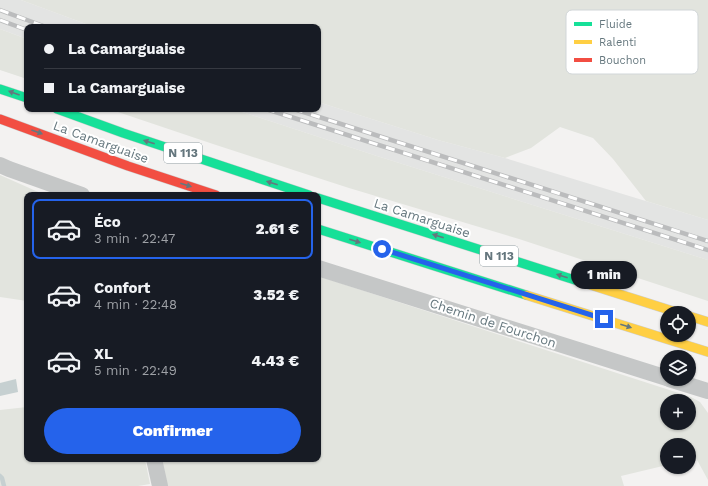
<!DOCTYPE html>
<html lang="fr">
<meta charset="utf-8">
<style>
body{margin:0;font-family:"Work Sans",sans-serif;background:#20242c;color:#f1f3f6;height:100vh;display:flex;flex-direction:column;font-size:15px;white-space:nowrap}
*{box-sizing:border-box;margin:0}
p{font-size:13px;color:#9ea1a6}
.icon{flex:none;width:22px;height:22px;fill:none;stroke:currentColor;stroke-width:2;stroke-linecap:round;stroke-linejoin:round}
.map{position:relative;flex:1;overflow:hidden}
.side{position:absolute;left:24px;top:192px;width:297px;height:270px;display:flex;flex-direction:column;background:#171b24;border-radius:8px;box-shadow:0 1px 3px #0004}
.side>*{flex:none}
.guide{position:absolute;left:24px;top:24px;width:297px;height:88px;border-radius:8px;box-shadow:0 1px 3px #0004;display:grid;align-content:center;height:88px;padding:0 20px;background:#171b24}
.fabs{position:absolute;left:660px;top:306px;display:grid;gap:8px}
.fabs a{display:grid;place-items:center;width:36px;height:36px;border-radius:50%;background:#171b24;box-shadow:0 1px 3px #0004;font-size:20px}
.end{position:absolute;width:18px;height:18px;margin:-9px;border:5px solid #2563eb;background:#fff;box-shadow:0 0 0 2px #fff}
.from{border-radius:50%}
.bubble{position:absolute;height:28px;border-radius:14px;background:#171b24;box-shadow:0 1px 3px #0004;font-size:13px;font-weight:800;line-height:28px;text-align:center}
.guide b{display:flex;align-items:center;gap:14px;height:38px;font-size:15px}
.guide b+b{border-top:1px solid #363941}
.guide i{width:10px;height:10px;background:#f1f3f6}
ul{padding:7px 0 0;list-style:none}
li{display:flex;align-items:center;gap:12px;height:60px;margin:0 8px 6px;padding:0 12px;border:2px solid transparent;border-radius:8px}
li div{flex:1}
li b{display:block;font-size:15px}
li em{font-style:normal;font-weight:800}
li.current{border-color:#2563eb}
li>.icon{width:36px;height:36px;stroke-width:1.5}
.action{display:flex;gap:8px;margin-top:auto;padding:8px 20px}
.action a{flex:1;height:46px;border-radius:24px;background:#2563eb;color:#fff;font-size:16px;font-weight:800;line-height:46px;text-align:center}
.map>svg:first-child{display:block}
.built{fill:#e3e4e3}
.green{fill:#e2e4de;fill-rule:evenodd}
.water{fill:#c6d0d1}
.lines{fill:none;stroke-linecap:round;stroke-linejoin:round}
.stream{stroke:#c6d0d1;stroke-width:4.5}
.fast-casing{stroke:#cecfcf;stroke-width:10}
.slow-casing{stroke:#cecfcf;stroke-width:10}
.jam-casing{stroke:#cecfcf;stroke-width:10}
.street{stroke:#c5c7c7;stroke-width:16}
.fast{stroke:#16e098;stroke-width:9}
.slow{stroke:#ffcf43;stroke-width:9}
.jam{stroke:#f24e42;stroke-width:9}
.rail-casing{stroke:#bbbcbd;stroke-width:4.5}
.rail{stroke:#fff;stroke-width:3;stroke-dasharray:9;stroke-linecap:butt}
.oneway{fill:#65777e}
.route{stroke:#2563eb;stroke-width:5}
.labels{text-anchor:middle;dominant-baseline:central;stroke-width:4;stroke-linejoin:round;paint-order:stroke}
.shield{fill:#fff;stroke:#93a0a5;stroke-width:1}
.shield-label{font-size:12px;font-weight:bold;fill:#65777e}
.street-label{font-size:13px;fill:#65777e;stroke:#fff}
.key{fill:#fff;stroke:#d1d6d8;stroke-width:1}
.key-label{font-size:11px;fill:#65777e}
</style>
<div class="map">
<svg width="708" height="486" viewBox="0 0 708 486">
<rect width="100%" height="100%" fill="#f3f2f1"/>
<g class="built">
<polygon points="0,0 21,0 94,27 27,27 27,39 0,29"/>
<polygon points="318,102 438,140 505,158 708,220 708,260 377,156 233,109 318,109"/>
</g>
<g class="green">
<polygon points="21,0 708,0 708,220 646,201 613,159 593,138 560,127 531,148 505,158 438,140 318,102 318,27 94,27"/>
<polygon points="0,29 27,39 27,79 0,70"/>
<polygon points="109,109 233,109 377,156 708,260 708,301 519,239 349,188 213,144"/>
<polygon points="0,175 45,195 27,195 27,301 0,297"/>
<path d="M318,276L691,397L700,402L708,413V480L696,458L689,459V445H667V465L621,476L624,486H163L158,459H318ZM667,401H689V423H667Z"/>
<polygon points="27,407 27,459 145,459 150,484 138,486 0,486 0,410"/>
</g>
<polygon class="water" points="16,379 18,392 0,396 0,383"/>
<g class="lines">
<polyline class="stream" points="0,476 2,478 4,486"/>
<g class="fast-casing">
<g id="fast">
<polyline points="0,89 27,98"/>
<polyline points="57,109 123,133 309,195"/>
<polyline points="318,198 578,281"/>
<polyline points="318,229 526,295"/>
</g>
</g>
<g class="slow-casing">
<g id="slow">
<polyline points="578,281 679,313"/>
<polyline points="526,295 708,352"/>
<polyline points="689,316 708,322"/>
</g>
</g>
<g class="jam-casing">
<polyline id="jam" points="0,119 128,166 216,195"/>
</g>
<g class="street">
<polyline points="0,165 9,169 82,195"/>
<polyline points="318,268 667,378"/>
<polyline points="669,379 708,391"/>
<polyline points="154,459 160,486"/>
</g>
<use href="#fast" class="fast"/>
<use href="#slow" class="slow"/>
<use href="#jam" class="jam"/>
<g class="rail-casing">
<g id="rail">
<polyline points="0,10 46,27"/>
<polyline points="0,20 27,30"/>
<polyline points="266,109 708,250"/>
<polyline points="294,109 708,241"/>
</g>
</g>
<use href="#rail" class="rail"/>
</g>
<defs><path id="oneway-solid" d="M-6-.8H1V-3.2L6.5 0L1 3.2V.8H-6Z"/></defs>
<g class="oneway">
<use href="#oneway-solid" transform="translate(14 93) rotate(-160)"/>
<use href="#oneway-solid" transform="translate(37 132) rotate(20)"/>
<use href="#oneway-solid" transform="translate(149 142) rotate(-162)"/>
<use href="#oneway-solid" transform="translate(272 183) rotate(-162)"/>
<use href="#oneway-solid" transform="translate(186 185) rotate(18)"/>
<use href="#oneway-solid" transform="translate(438 236) rotate(-162)"/>
<use href="#oneway-solid" transform="translate(355 241) rotate(18)"/>
<use href="#oneway-solid" transform="translate(562 276) rotate(-162)"/>
<use href="#oneway-solid" transform="translate(626 326) rotate(18)"/>
</g>
<g class="lines">
<polyline class="route" points="382,249 604,319"/>
</g>
<g class="labels">
<g class="shield">
<rect x="164" y="143" width="38" height="20" rx="3"/>
<rect x="480" y="246" width="38" height="20" rx="3"/>
</g>
<g class="shield-label">
<text x="183" y="153">N 113</text>
<text x="499" y="256">N 113</text>
</g>
<g class="street-label">
<text transform="translate(101 142) rotate(20)">La Camarguaise</text>
<text transform="translate(422 218) rotate(18)">La Camarguaise</text>
<text transform="translate(493 323) rotate(18)">Chemin de Fourchon</text>
</g>
</g>
<rect x="566" y="10" width="132" height="64" rx="6" class="key"/>
<rect x="574" y="22" width="18" height="4" fill="#16e098"/>
<rect x="574" y="40" width="18" height="4" fill="#ffcf43"/>
<rect x="574" y="58" width="18" height="4" fill="#f24e42"/>
<g class="key-label">
<text x="599" y="28">Fluide</text>
<text x="599" y="46">Ralenti</text>
<text x="599" y="64">Bouchon</text>
</g>
</svg>
<div class="fabs">
<a><svg class="icon" aria-label="locate" viewBox="0 0 24 24"><circle cx="12" cy="12" r="6"/><path d="M12 2v4M12 18v4M2 12h4M18 12h4"/></svg></a>
<a><svg class="icon" aria-label="layers" viewBox="0 0 24 24"><path d="M12 4l9 5-9 5-9-5zM3 14l9 5 9-5"/></svg></a>
<a>+</a>
<a>−</a>
</div>
<i class="end from" style="left:382px;top:249px"></i>
<i class="end" style="left:604px;top:319px"></i>
<div class="bubble" style="left:571px;top:261px;width:66px">1 min</div>
<div class="guide">
<b><i class="from"></i>La Camarguaise</b>
<b><i></i>La Camarguaise</b>
</div>
<section class="side">
<ul>
<li class="current"><svg class="icon" aria-label="car" viewBox="0 0 24 24"><path d="M5 17H2v-5l4-1 3-4h7l3 4 3 1v5h-3M9 17h6M6 11h13"/><circle cx="7" cy="17" r="2"/><circle cx="17" cy="17" r="2"/></svg><div><b>Éco</b><p>3 min · 22:47</p></div><em>2.61 €</em></li>
<li><svg class="icon" aria-label="car" viewBox="0 0 24 24"><path d="M5 17H2v-5l4-1 3-4h7l3 4 3 1v5h-3M9 17h6M6 11h13"/><circle cx="7" cy="17" r="2"/><circle cx="17" cy="17" r="2"/></svg><div><b>Confort</b><p>4 min · 22:48</p></div><em>3.52 €</em></li>
<li><svg class="icon" aria-label="car" viewBox="0 0 24 24"><path d="M5 17H2v-5l4-1 3-4h7l3 4 3 1v5h-3M9 17h6M6 11h13"/><circle cx="7" cy="17" r="2"/><circle cx="17" cy="17" r="2"/></svg><div><b>XL</b><p>5 min · 22:49</p></div><em>4.43 €</em></li>
</ul>
<div class="action"><a>Confirmer</a></div>
</section>
</div>
